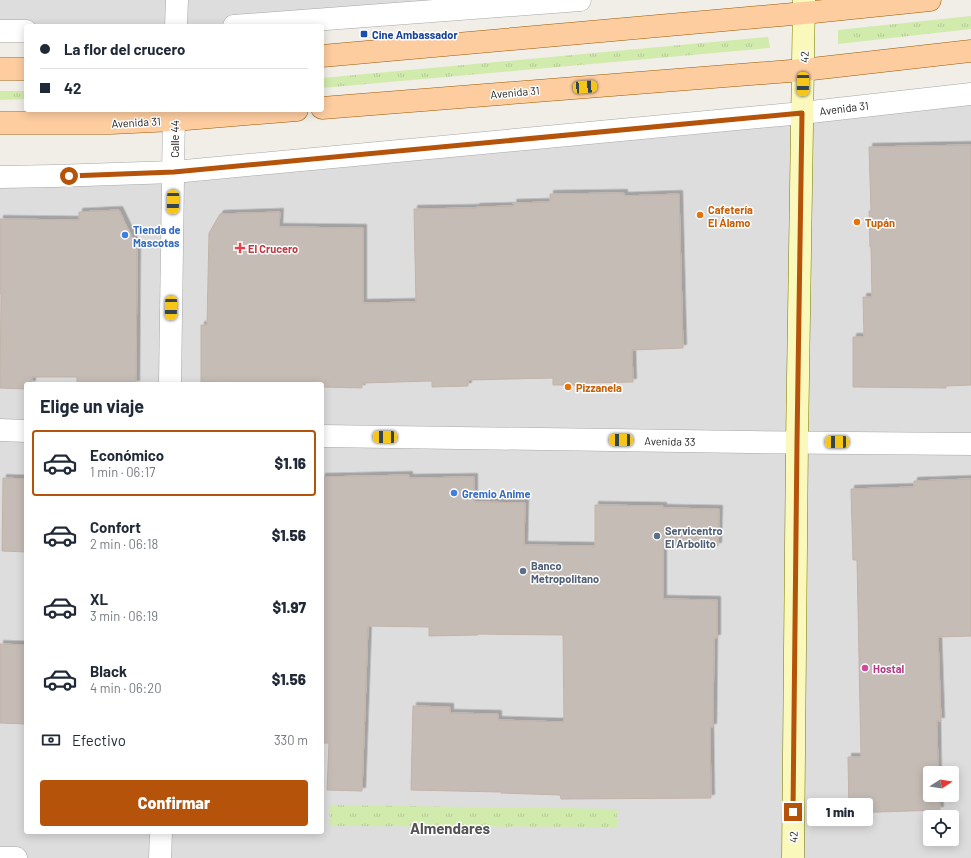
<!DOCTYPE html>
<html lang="es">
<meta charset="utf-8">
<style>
body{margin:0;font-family:Barlow,sans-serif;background:#f2f2f3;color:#1f2937;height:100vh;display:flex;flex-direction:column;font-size:15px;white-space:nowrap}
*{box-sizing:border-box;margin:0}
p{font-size:13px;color:#747a83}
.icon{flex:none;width:22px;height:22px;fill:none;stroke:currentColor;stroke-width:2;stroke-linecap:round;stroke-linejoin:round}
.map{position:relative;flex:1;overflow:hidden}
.drawer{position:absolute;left:24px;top:382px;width:300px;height:452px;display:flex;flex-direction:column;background:#fff;border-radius:4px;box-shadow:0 2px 10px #0003}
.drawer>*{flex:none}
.banner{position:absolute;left:24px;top:24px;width:300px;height:88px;border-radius:4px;box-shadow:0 2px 10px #0003;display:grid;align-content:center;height:88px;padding:0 16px;background:#fff}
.needle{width:26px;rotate:78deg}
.tools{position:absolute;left:923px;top:766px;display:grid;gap:8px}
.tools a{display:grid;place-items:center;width:36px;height:36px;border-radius:4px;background:#fff;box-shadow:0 2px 10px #0003;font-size:20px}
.end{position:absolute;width:18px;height:18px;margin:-9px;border:5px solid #b45309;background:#fff;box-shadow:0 0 0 2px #fff}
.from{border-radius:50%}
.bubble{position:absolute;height:28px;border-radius:4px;background:#fff;box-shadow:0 2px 10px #0003;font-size:13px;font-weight:800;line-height:28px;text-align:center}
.car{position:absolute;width:12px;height:24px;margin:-12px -6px;border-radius:5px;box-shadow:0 0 3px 1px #0007;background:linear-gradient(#f5c518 24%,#345 0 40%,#f5c518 0 76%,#345 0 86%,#f5c518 0)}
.banner b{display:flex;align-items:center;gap:14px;height:38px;font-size:15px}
.banner b+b{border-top:1px solid #e0e1e3}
.banner i{width:10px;height:10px;background:#1f2937}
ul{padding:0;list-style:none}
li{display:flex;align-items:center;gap:12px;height:66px;margin:0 8px 6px;padding:0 8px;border:2px solid transparent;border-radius:4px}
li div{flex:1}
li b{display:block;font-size:15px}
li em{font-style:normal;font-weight:800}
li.selected{border-color:#b45309}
li>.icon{width:36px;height:36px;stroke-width:1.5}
h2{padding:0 16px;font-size:18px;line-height:48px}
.pay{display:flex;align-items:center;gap:10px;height:44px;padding:0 16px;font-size:15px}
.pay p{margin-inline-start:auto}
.primary-button{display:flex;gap:8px;margin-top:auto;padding:8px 16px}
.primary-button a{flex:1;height:46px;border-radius:4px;background:#b45309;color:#fff;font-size:16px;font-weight:800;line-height:46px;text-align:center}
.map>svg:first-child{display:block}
.residential{fill:#dedddd;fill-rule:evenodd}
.grass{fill:url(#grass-tufts)}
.building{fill:#c6bcb6;stroke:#c3b2a9;filter:url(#shadow)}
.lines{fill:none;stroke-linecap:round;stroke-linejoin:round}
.minor-casing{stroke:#a7a7a7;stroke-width:23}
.tertiary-casing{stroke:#a7a7a7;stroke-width:23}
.secondary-casing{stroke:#787b04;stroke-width:23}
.primary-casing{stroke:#9d5c00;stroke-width:23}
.minor{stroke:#fff;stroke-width:22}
.tertiary{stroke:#fff;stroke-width:22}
.secondary{stroke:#faf8bb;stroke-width:22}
.primary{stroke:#fdcda0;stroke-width:22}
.route{stroke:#b45309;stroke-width:5}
.transit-dot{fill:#1a4fb4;stroke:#fff;stroke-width:1.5}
.food-dot{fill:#e8710a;stroke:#fff;stroke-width:1.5}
.shop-dot{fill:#3f7fe0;stroke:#fff;stroke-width:1.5}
.health-dot{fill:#e0444e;stroke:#fff;stroke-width:1.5}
.service-dot{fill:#5c6f8a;stroke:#fff;stroke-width:1.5}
.hotel-dot{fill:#d1479c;stroke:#fff;stroke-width:1.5}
.labels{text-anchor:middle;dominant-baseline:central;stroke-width:3;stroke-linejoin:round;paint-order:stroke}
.transit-label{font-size:11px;font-weight:bold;fill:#164399;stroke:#fff;text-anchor:start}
.street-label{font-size:11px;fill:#202020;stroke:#fff}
.food-label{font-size:11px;font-weight:bold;fill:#c56008;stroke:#fff;text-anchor:start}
.shop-label{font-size:11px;font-weight:bold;fill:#366cbe;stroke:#fff;text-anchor:start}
.health-label{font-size:11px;font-weight:bold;fill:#be3a42;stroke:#fff;text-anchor:start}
.service-label{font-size:11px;font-weight:bold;fill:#4e5e75;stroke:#fff;text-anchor:start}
.hotel-label{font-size:11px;font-weight:bold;fill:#b23c85;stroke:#fff;text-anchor:start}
.district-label{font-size:15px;font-weight:bold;fill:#535353;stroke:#fff}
</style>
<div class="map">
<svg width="971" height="858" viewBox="0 0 971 858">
<defs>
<pattern id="grass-tufts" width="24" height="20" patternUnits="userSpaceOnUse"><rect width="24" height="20" fill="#d1ebad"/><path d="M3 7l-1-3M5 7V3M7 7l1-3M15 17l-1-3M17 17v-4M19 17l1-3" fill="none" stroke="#b3c995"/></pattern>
<filter id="shadow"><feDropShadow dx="3.5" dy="-3.5" stdDeviation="0" flood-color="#0004"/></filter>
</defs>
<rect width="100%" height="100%" fill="#f1ede7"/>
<g class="residential">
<polygon points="0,0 580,0 234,26 26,26 0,31"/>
<path d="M971,94V858H0V174L174,172ZM26,384H322V832H26ZM930,773H952V795H930ZM930,817H952V839H930Z"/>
</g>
<g class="grass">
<polygon points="971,16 971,29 838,44 838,30"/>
<polygon points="768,37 770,48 322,88 322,78"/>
<polygon points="0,91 26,91 26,99 0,100"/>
<polygon points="329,805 617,809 617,827 330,826"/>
</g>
<g class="building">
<polygon points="971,145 971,385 946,386 946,388 853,387 853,337 864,337 863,297 872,297 871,247 870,247 869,211 871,211 869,147"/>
<polygon points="624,193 624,196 679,194 683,348 632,350 633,382 585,383 585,385 553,385 553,378 468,380 468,386 432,387 432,381 362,383 362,388 322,387 322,384 201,382 201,325 207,325 209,233 220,214 280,212 279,227 363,228 363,303 416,302 414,209 476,208 476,207 514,206 513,203 550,202 550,194"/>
<polygon points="119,210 137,248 136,384 77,384 77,377 32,377 32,384 26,384 26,389 0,388 1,294 0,294 0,219 79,220 79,212"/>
<polygon points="409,475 409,478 474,477 474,502 525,503 524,545 595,546 595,505 663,506 663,508 719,509 718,546 663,545 663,599 717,600 717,638 714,638 713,727 710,727 711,798 561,799 560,795 501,793 501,792 411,790 413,706 450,707 450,713 498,714 498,720 564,722 563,635 478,634 478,635 429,636 429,627 368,626 362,791 327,790 329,743 322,743 322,477"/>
<polygon points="3,478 26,479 26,552 2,551"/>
<polygon points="971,479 971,636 938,637 941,721 937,721 938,773 930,773 930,795 939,795 940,810 849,813 848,757 861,757 857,560 853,560 851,489 914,487 914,481"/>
<polygon points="0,644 26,645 26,724 0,723"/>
</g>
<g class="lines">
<g class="minor-casing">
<g id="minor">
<polyline points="234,26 580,0"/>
<polyline points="0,31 26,31"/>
<polyline points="0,177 54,176 174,172 802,113 971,94"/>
<polyline points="0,430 26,431"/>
<polyline points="322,436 748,442 971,444"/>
<polyline points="0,858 16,858"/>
</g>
</g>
<g class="tertiary-casing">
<g id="tertiary">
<polyline points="176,26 177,0"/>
<polyline points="170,384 174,110"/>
<polyline points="160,858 161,832"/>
</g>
</g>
<g class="secondary-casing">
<polyline id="secondary" points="793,858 797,442 804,0"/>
</g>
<g class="primary-casing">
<g id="primary">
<polyline points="322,56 804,13 930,0"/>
<polyline points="0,69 26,69"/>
<polyline points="322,108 803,70 971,51"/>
<polyline points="0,123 111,123 174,120 297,110"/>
</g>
</g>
<use href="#minor" class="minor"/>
<use href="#tertiary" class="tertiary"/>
<use href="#secondary" class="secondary"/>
<use href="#primary" class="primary"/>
</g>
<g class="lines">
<polyline class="route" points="69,176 174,172 802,113 797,442 793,812"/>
</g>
<rect class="transit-dot" x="360" y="30" width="8" height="8" rx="2"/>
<g class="food-dot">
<circle cx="700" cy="215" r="4"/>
<circle cx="857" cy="222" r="4"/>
<circle cx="568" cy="387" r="4"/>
</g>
<g class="shop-dot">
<circle cx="125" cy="235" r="4"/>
<circle cx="454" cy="493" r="4"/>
</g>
<path class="health-dot" d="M238 242h4v4h4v4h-4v4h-4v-4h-4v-4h4z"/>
<g class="service-dot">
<circle cx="657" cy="536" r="4"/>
<circle cx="523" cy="571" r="4"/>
</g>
<circle class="hotel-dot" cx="865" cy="668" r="4"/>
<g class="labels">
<g class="transit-label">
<text x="372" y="34">Cine Ambassador</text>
</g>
<g class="street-label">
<text transform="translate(804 57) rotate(-89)">42</text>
<text transform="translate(515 92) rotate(-5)">Avenida 31</text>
<text transform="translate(844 108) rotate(-7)">Avenida 31</text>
<text transform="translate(136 122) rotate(-3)">Avenida 31</text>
<text transform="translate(174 139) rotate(-90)">Calle 44</text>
<text transform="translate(670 441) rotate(1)">Avenida 33</text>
<text transform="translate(793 837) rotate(-89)">42</text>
</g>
<g class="food-label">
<text x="708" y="209">Cafetería<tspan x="708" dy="13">El Álamo</tspan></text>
<text x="865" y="222">Tupán</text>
<text x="576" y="387">Pizzanela</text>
</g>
<g class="shop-label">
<text x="133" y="229">Tienda de<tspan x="133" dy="13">Mascotas</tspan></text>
<text x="462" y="493">Gremio Anime</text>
</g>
<g class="health-label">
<text x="248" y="248">El Crucero</text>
</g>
<g class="service-label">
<text x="665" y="530">Servicentro<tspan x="665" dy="13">El Arbolito</tspan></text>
<text x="531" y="565">Banco<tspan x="531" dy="13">Metropolitano</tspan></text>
</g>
<g class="hotel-label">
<text x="873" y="668">Hostal</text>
</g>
<g class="district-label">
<text x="450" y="828">Almendares</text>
</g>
</g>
</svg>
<div class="tools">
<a><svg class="needle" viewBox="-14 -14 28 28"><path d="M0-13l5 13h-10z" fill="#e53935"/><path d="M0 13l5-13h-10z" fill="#747a83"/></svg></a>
<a><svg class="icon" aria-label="locate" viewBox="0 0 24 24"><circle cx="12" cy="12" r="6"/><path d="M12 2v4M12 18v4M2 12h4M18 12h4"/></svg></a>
</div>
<i class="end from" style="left:69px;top:176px"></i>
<i class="end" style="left:793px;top:812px"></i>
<div class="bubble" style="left:807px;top:798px;width:66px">1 min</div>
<i class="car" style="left:803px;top:84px;rotate:181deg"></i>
<i class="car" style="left:585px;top:87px;rotate:86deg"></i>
<i class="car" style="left:173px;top:202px;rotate:181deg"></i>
<i class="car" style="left:171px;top:308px;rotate:181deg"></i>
<i class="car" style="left:385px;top:437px;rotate:271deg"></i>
<i class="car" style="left:621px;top:440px;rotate:271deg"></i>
<i class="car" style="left:837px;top:442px;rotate:270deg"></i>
<div class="banner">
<b><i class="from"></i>La flor del crucero</b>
<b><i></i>42</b>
</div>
<section class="drawer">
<h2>Elige un viaje</h2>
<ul>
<li class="selected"><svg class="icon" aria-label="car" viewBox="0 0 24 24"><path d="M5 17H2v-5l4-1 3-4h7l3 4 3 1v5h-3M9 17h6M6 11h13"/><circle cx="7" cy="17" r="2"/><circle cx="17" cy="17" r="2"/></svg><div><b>Económico</b><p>1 min · 06:17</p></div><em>$1.16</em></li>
<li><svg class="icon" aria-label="car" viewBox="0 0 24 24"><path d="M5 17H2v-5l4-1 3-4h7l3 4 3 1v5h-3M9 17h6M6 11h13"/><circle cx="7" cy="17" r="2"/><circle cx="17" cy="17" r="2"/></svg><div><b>Confort</b><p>2 min · 06:18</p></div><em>$1.56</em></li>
<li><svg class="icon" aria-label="car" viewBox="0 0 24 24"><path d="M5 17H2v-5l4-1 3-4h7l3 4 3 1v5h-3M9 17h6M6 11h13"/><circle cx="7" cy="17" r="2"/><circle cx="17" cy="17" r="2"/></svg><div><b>XL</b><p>3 min · 06:19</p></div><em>$1.97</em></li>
<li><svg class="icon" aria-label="car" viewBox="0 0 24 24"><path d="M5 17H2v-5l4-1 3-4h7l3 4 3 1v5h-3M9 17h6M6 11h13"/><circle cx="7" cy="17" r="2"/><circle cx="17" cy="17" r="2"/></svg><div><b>Black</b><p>4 min · 06:20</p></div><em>$1.56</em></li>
</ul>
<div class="pay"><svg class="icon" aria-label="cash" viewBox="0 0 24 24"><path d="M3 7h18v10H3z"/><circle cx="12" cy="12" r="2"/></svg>Efectivo<p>330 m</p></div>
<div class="primary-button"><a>Confirmar</a></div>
</section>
</div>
